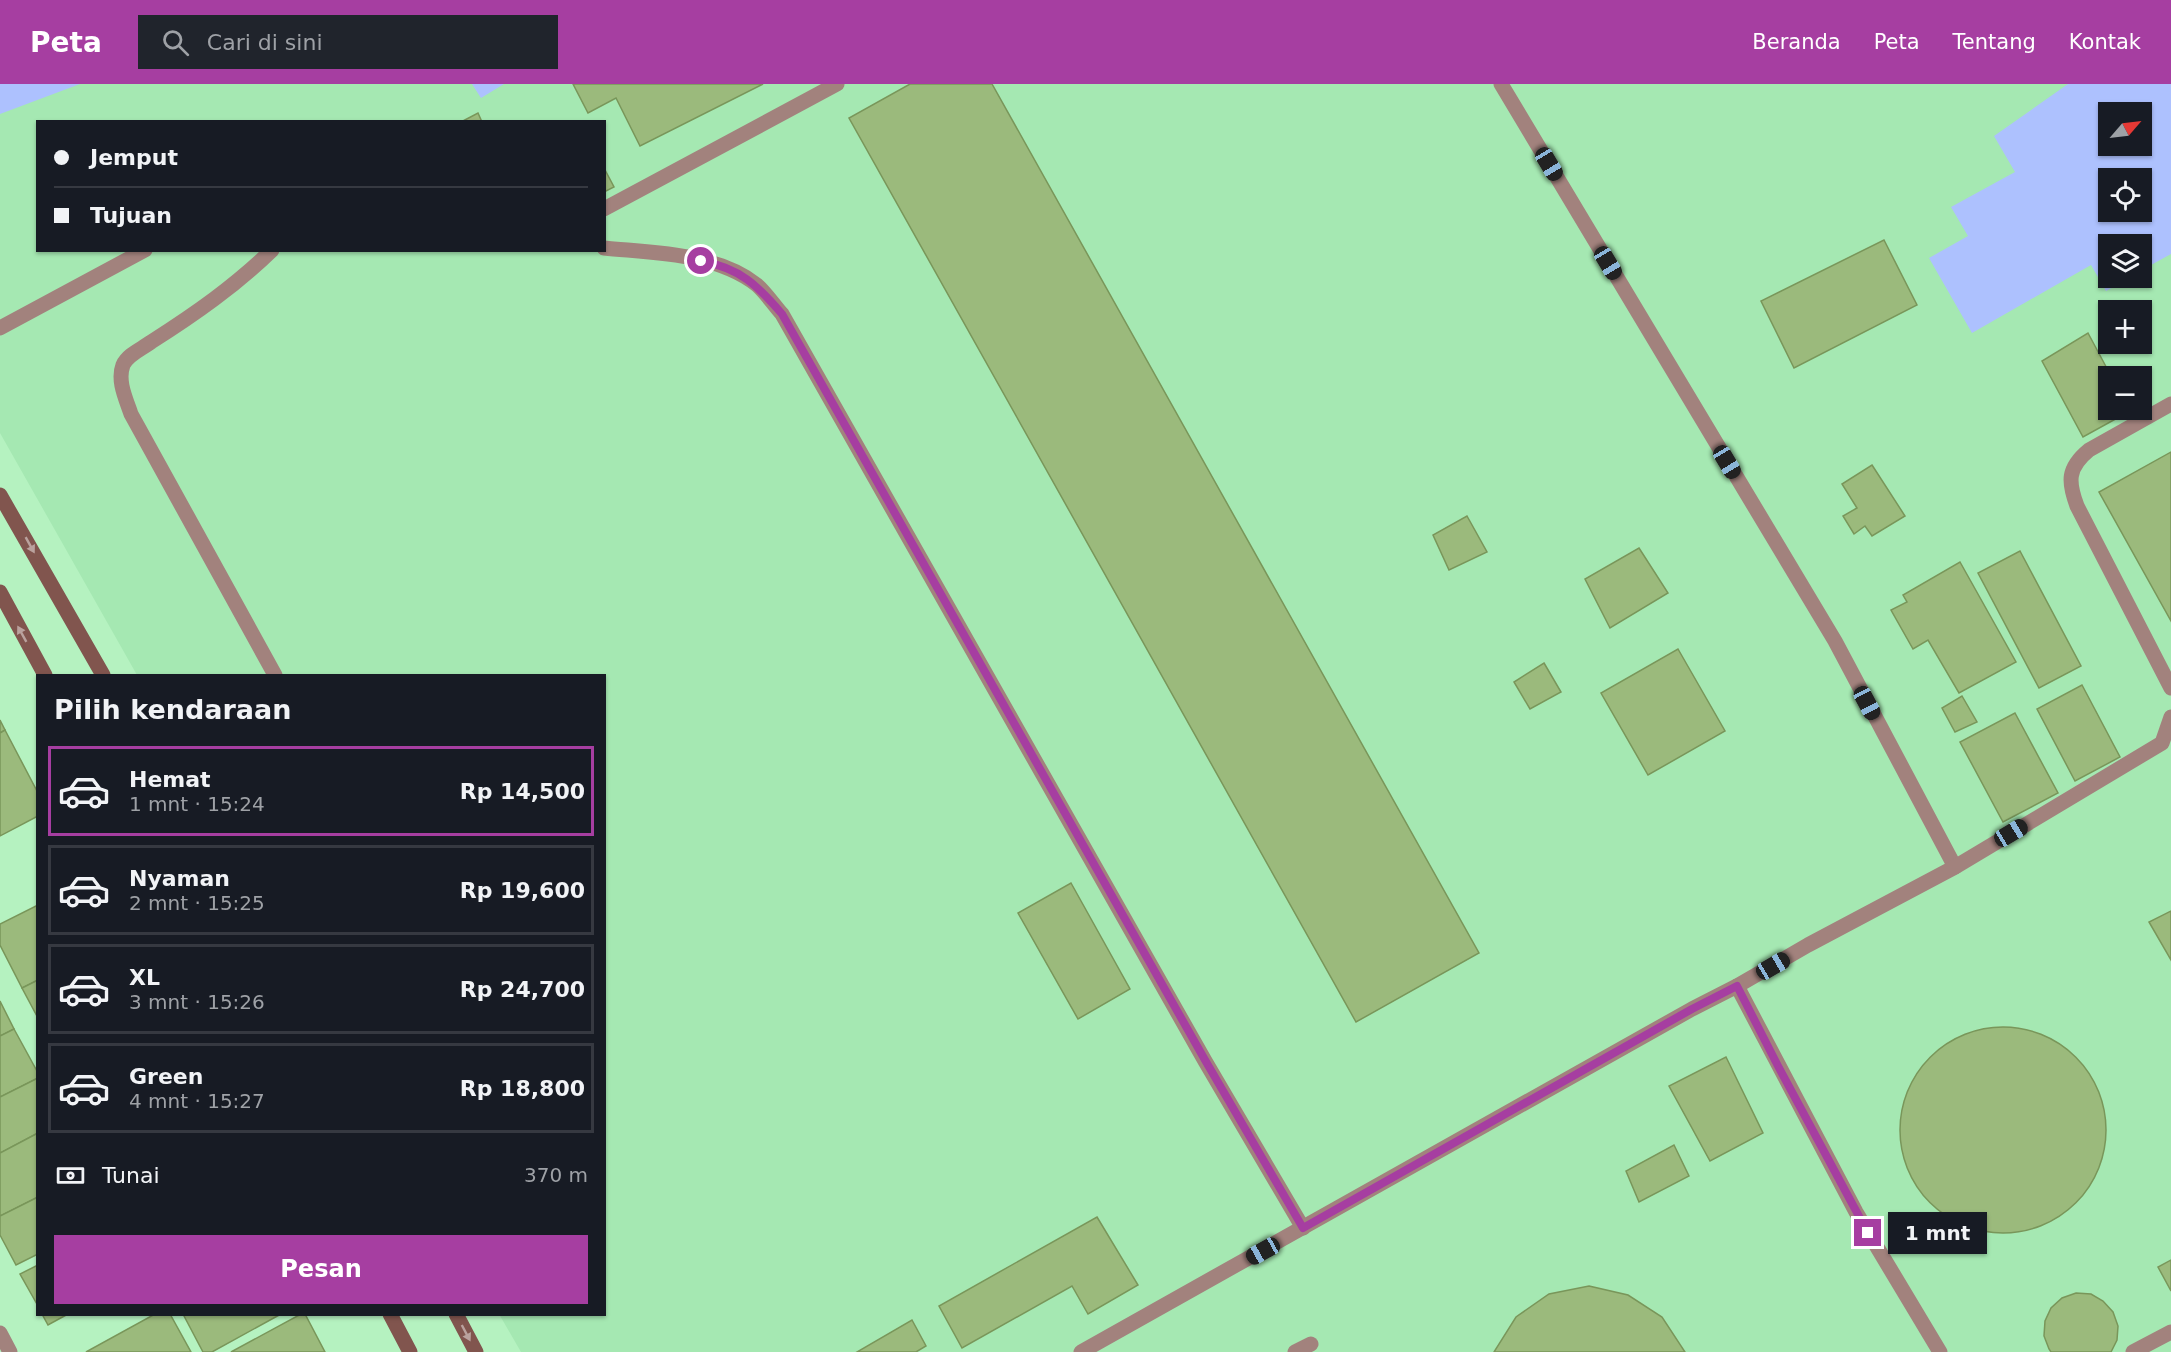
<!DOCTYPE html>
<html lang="id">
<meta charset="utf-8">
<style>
body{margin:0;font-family:"DejaVu Sans",sans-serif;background:#20242c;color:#f1f3f6;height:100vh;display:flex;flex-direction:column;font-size:22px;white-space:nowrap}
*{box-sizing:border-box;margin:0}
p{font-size:20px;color:#9ea1a6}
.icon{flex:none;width:33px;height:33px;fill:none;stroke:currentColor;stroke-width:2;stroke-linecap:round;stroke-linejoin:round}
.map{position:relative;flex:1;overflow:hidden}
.sheet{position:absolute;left:36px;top:590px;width:570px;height:642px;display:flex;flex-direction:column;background:#171b24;border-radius:0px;box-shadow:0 2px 4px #0004}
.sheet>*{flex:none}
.guide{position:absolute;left:36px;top:36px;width:570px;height:132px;border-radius:0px;box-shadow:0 2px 4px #0004;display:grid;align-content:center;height:132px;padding:0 18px;background:#171b24}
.needle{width:39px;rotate:62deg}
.buttons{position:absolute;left:2098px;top:18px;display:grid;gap:12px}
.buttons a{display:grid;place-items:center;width:54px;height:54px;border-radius:0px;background:#171b24;box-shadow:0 2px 4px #0004;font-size:30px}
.end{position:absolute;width:27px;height:27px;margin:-14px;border:8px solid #a63ea1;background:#fff;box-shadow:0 0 0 3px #fff}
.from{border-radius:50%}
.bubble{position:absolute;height:42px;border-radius:0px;background:#171b24;box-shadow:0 2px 4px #0004;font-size:20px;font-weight:800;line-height:42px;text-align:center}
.car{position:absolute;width:18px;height:36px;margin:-18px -9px;border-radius:8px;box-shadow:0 0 4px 2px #0007;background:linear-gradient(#222 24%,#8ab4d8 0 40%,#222 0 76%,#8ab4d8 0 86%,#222 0)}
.guide b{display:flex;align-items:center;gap:21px;height:57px;font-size:22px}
.guide b+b{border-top:2px solid #363941}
.guide i{width:15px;height:15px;background:#f1f3f6}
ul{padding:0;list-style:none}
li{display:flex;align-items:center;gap:18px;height:90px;margin:0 12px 9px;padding:0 6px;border:3px solid #363941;border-radius:0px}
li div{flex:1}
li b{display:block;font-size:22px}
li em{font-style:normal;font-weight:800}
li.active{border-color:#a63ea1}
li>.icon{width:54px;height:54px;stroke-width:1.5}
h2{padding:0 18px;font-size:27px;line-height:72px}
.pay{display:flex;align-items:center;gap:15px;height:66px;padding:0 18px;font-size:22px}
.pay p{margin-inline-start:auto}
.action{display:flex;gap:12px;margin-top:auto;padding:12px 18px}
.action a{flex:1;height:69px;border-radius:0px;background:#a63ea1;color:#fff;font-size:24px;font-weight:800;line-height:69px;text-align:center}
header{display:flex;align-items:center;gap:36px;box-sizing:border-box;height:84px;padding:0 30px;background:#a63ea1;color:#fff}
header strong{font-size:28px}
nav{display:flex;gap:33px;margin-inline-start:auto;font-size:21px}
.search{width:420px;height:54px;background:#20242c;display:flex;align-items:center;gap:15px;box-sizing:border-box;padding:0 21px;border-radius:0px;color:#9ea1a6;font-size:22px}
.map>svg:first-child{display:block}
.built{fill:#a5e8b2;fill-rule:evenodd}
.water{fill:#adc1fe;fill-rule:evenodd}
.building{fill:#9bba7c;stroke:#79965a;stroke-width:1.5}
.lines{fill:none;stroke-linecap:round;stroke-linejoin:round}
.lane{stroke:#a2827d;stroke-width:15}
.street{stroke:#a2827d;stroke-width:15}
.secondary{stroke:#81554e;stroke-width:15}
.oneway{fill:#baa29e}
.route{stroke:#a63ea1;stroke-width:8}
</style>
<header>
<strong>Peta</strong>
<div class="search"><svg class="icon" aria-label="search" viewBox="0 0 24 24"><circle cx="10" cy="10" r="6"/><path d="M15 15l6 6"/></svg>Cari di sini</div>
<nav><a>Beranda</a><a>Peta</a><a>Tentang</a><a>Kontak</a></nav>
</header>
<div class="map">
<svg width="2171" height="1268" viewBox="0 0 2171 1268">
<rect width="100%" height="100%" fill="#b5f2c0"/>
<path class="built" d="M0,0H2171V1268H521L499,1230H604V591H137L0,349ZM2109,28H2142V62H2109ZM38,38H604V166H38ZM2109,94H2142V128H2109ZM2109,160H2142V194H2109ZM2109,226H2142V260H2109ZM2109,292H2142V326H2109Z"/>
<g class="water">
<polygon points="0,0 80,0 0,30"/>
<polygon points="472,0 504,0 481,14"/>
<path d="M2068,0H2171V170L2142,186V160H2109V194H2130L2106,207L2091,181L1972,249L1929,174L1968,152L1951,123L2015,88L1994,52ZM2109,28H2142V62H2109ZM2109,94H2142V128H2109Z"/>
</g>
<g class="building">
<polygon points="573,0 763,0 640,62 616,14 588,29"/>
<polygon points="910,0 992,0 1479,869 1356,938 849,34"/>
<polygon points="478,29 482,38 461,38"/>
<polygon points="604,84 614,103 604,108"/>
<polygon points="1884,156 1917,221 1794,284 1761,217"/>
<polygon points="2088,249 2111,292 2109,292 2109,326 2130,327 2083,353 2042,277"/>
<polygon points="2171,368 2171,537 2099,408"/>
<polygon points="1872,381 1905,432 1872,452 1865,442 1854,450 1843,432 1857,424 1842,400"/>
<polygon points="1467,432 1487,468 1449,486 1433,451"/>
<polygon points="1639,464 1668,509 1610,544 1585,495"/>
<polygon points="2020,467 2081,582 2039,604 1978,489"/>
<polygon points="1960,478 2016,578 1959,609 1928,556 1913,565 1891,526 1907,518 1903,511"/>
<polygon points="1678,565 1725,647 1648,691 1601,609"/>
<polygon points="1544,579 1561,608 1530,625 1514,598"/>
<polygon points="2082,601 2120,673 2075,697 2037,625"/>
<polygon points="1962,612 1977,638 1955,648 1942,624"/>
<polygon points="2015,629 2058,709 2003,738 1960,658"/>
<polygon points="0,636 5,646 0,649"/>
<polygon points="5,646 38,709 38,732 0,752 0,649"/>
<polygon points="1071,799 1130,905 1078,935 1018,829"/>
<polygon points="38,821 38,896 22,904 0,861 0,840"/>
<polygon points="2171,827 2171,876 2149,838"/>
<polygon points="38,896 38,934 22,904"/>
<polygon points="0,917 14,945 0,952"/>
<circle cx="2003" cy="1046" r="103"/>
<polygon points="14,945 38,989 38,994 0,1013 0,952"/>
<polygon points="1726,973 1763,1049 1710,1077 1669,1002"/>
<polygon points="38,994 38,1049 0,1069 0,1013"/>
<polygon points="38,1049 38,1113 0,1132 0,1069"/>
<polygon points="1674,1061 1689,1092 1639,1118 1626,1087"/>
<polygon points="38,1113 38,1170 16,1181 0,1151 0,1132"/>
<polygon points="1097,1133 1138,1201 1088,1230 1072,1202 962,1264 939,1222"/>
<polygon points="2171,1176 2171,1207 2158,1183"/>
<polygon points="38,1181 38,1222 20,1190"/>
<polygon points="1589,1202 1628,1211 1662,1233 1685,1268 1494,1268 1516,1233 1549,1210"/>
<polygon points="2076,1209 2091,1210 2103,1217 2113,1228 2118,1242 2117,1256 2111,1268 2051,1268 2049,1265 2044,1252 2045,1237 2051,1224 2062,1214"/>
<polygon points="42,1230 68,1230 48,1241"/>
<polygon points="155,1230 170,1230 191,1268 86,1268"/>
<polygon points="183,1230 281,1230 212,1268 203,1268"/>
<polygon points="301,1230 305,1230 325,1268 231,1268"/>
<polygon points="912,1236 926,1262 916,1268 857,1268"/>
</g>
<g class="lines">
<g class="lane">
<polyline points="1501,0 1835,557 1955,783"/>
<polyline points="604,125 837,0"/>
<path d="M604,164C654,169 717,169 757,201C766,209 774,221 782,230L1205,977L1303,1144"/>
<path d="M272,166C235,202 195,230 151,258C142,265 128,270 123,281C117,297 126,315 131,330L275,591"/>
<polyline points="0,244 145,166"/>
<path d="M2171,320L2089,366C2067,384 2068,398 2077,422L2171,604"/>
<polyline points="1737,902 1808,861 1955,783 2162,659 2171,633"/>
<polyline points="1081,1268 1692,925 1737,902 1856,1128 1940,1268"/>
<polyline points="1295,1268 1311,1260"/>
<polyline points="2133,1268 2171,1248"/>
</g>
<polyline class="street" points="0,1249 10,1268"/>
<g class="secondary">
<polyline points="0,411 103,591"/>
<polyline points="0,508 45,591"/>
<polyline points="390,1230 410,1268"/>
<polyline points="456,1230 476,1268"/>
</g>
</g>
<defs><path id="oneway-solid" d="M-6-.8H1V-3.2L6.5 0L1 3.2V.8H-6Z" transform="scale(1.5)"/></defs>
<g class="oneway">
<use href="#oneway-solid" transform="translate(30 461) rotate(61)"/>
<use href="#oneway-solid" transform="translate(22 550) rotate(-119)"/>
<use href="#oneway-solid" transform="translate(466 1249) rotate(62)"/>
</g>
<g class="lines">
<path class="route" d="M701,177C740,184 757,201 782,230L1205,976L1303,1144L1692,925L1737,902L1778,982L1868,1149"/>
</g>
</svg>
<div class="buttons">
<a><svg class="needle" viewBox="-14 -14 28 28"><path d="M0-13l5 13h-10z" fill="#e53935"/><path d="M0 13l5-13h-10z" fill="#9ea1a6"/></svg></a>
<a><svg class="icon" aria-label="locate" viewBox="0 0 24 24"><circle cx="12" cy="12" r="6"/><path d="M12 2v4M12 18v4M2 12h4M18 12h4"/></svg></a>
<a><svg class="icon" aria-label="layers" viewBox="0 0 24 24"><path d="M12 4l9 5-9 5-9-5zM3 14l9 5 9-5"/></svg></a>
<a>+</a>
<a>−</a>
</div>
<i class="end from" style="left:701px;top:177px"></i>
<i class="end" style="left:1868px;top:1149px"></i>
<div class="bubble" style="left:1888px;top:1128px;width:99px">1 mnt</div>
<i class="car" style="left:1549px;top:80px;rotate:149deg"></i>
<i class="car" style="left:1608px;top:179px;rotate:149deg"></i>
<i class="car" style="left:1727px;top:378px;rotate:149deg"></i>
<i class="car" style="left:1867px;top:619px;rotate:152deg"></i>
<i class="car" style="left:2011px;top:749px;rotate:59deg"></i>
<i class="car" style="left:1773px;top:882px;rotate:60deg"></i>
<i class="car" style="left:1263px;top:1167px;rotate:241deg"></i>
<div class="guide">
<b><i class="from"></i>Jemput</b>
<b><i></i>Tujuan</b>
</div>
<section class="sheet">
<h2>Pilih kendaraan</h2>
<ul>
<li class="active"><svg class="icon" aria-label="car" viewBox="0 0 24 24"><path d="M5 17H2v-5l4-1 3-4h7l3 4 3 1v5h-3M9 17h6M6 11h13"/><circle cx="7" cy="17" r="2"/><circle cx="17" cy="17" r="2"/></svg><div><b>Hemat</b><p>1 mnt · 15:24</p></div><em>Rp 14,500</em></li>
<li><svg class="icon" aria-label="car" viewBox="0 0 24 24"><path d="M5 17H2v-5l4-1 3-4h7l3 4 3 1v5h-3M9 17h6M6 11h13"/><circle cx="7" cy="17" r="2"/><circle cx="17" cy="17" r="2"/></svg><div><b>Nyaman</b><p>2 mnt · 15:25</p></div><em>Rp 19,600</em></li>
<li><svg class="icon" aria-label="car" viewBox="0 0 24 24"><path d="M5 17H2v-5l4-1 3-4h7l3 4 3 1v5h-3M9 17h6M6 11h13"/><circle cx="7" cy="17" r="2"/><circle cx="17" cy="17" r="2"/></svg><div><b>XL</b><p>3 mnt · 15:26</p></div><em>Rp 24,700</em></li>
<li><svg class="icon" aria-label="car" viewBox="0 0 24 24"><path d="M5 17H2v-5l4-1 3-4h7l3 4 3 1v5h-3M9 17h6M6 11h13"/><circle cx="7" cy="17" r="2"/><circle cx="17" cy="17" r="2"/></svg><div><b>Green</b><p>4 mnt · 15:27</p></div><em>Rp 18,800</em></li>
</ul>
<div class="pay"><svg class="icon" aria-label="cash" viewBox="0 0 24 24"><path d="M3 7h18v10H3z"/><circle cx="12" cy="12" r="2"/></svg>Tunai<p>370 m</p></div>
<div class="action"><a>Pesan</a></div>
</section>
</div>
